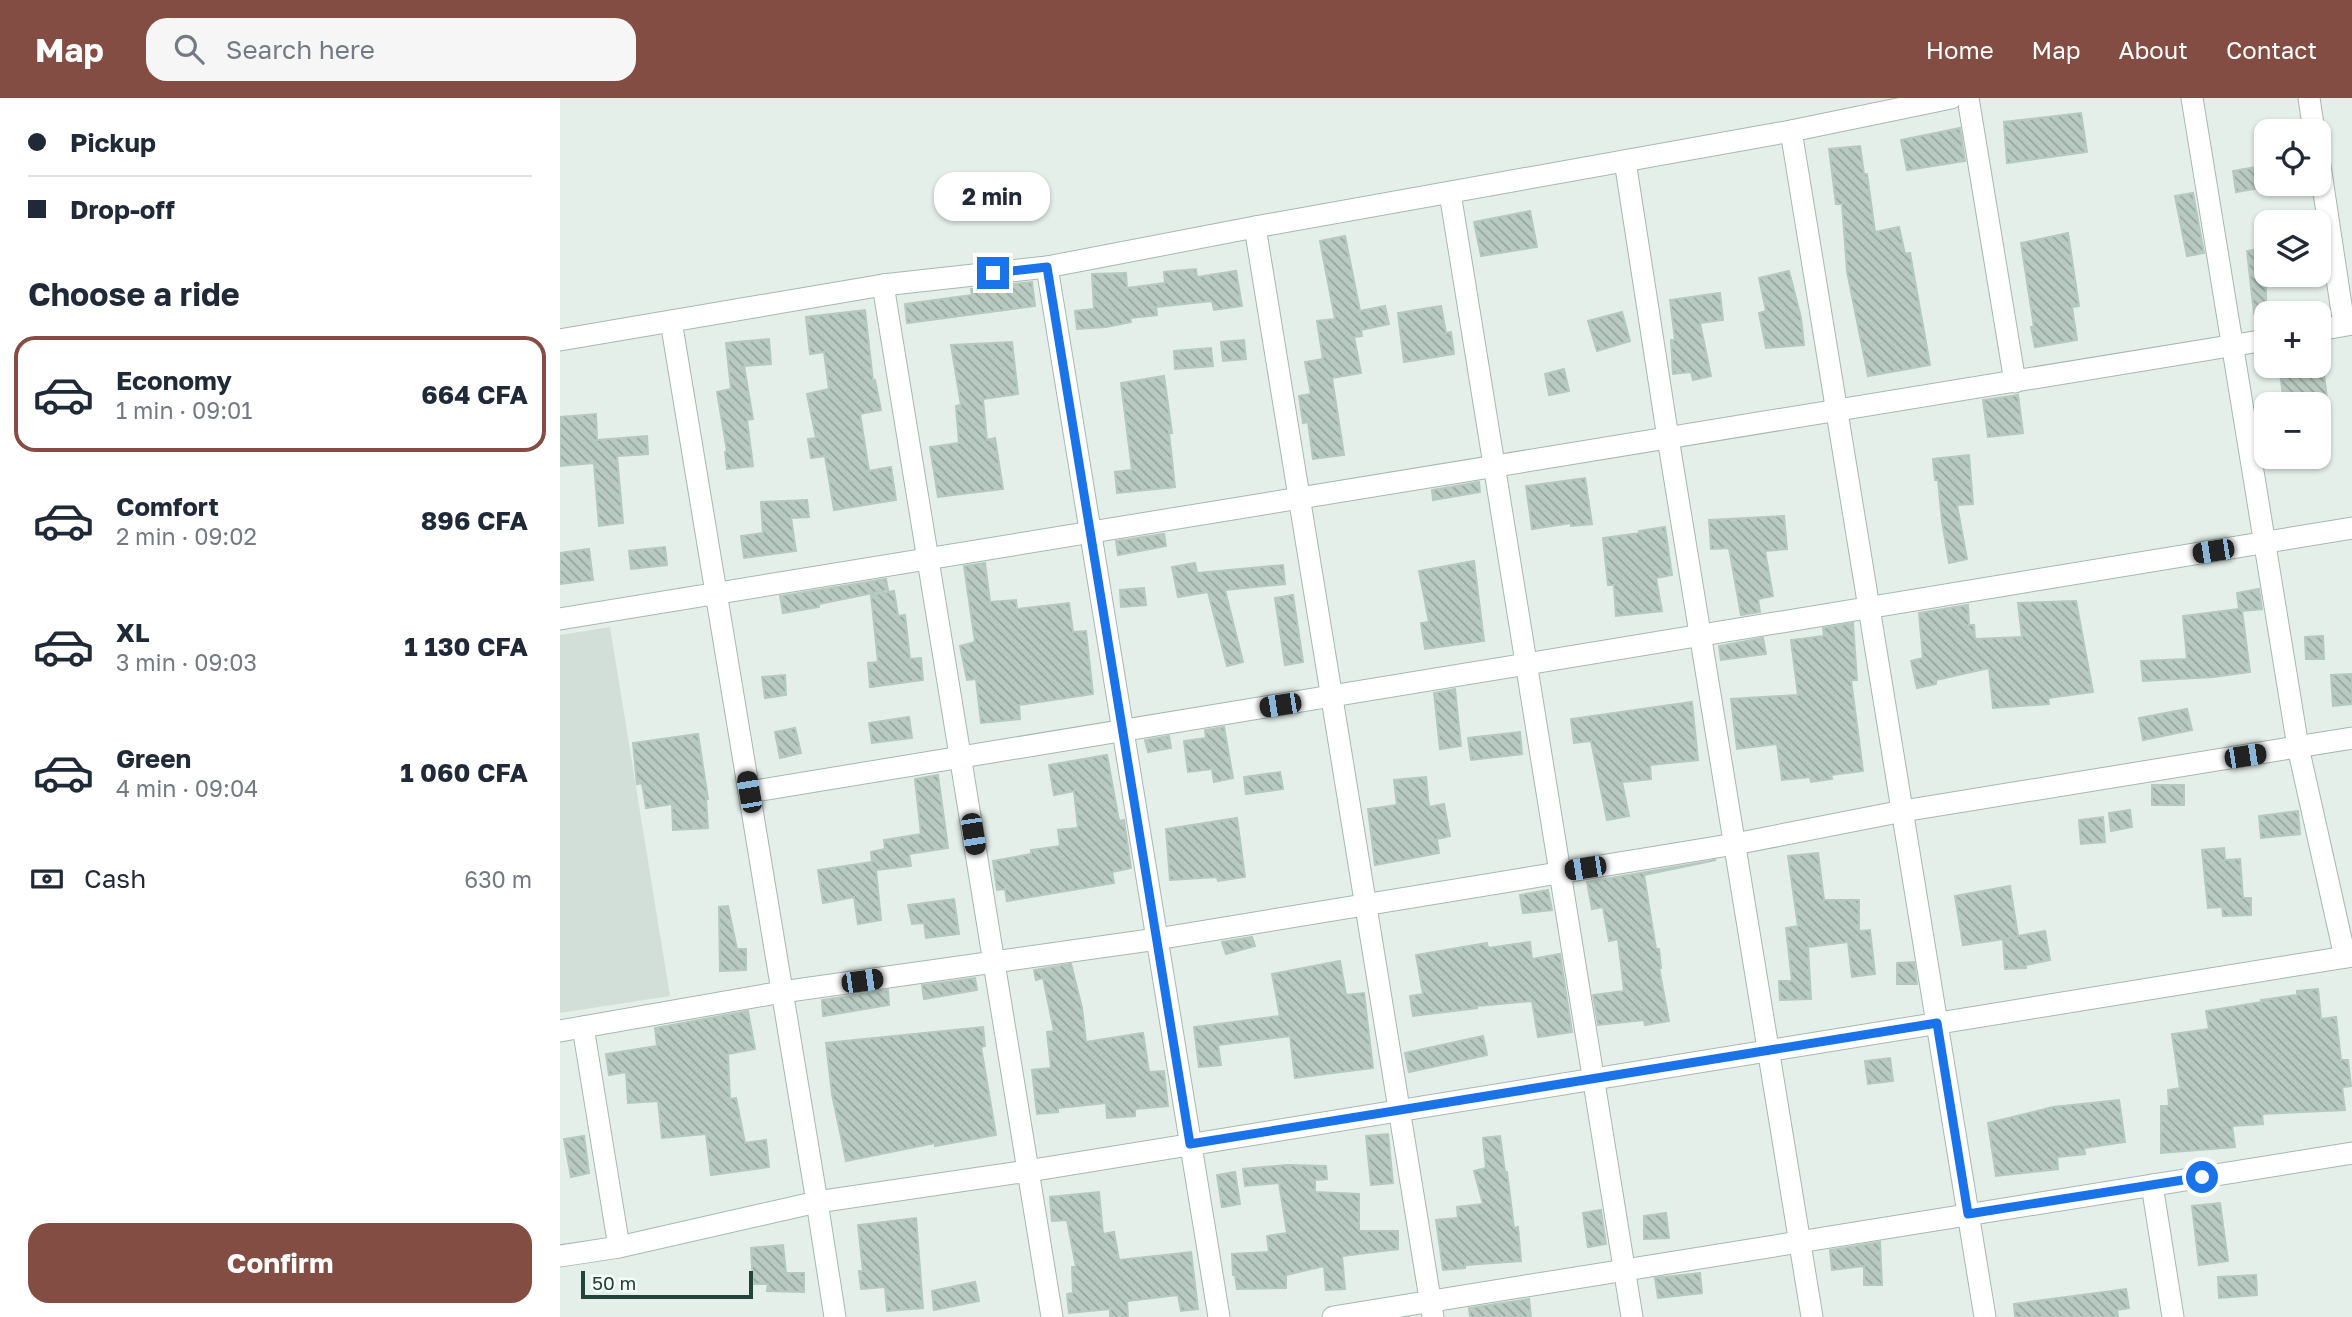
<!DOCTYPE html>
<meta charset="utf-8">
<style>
body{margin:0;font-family:"Golos Text",sans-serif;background:#f6f6f7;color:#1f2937;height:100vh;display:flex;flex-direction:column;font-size:26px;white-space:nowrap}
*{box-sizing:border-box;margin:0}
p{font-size:23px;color:#747a83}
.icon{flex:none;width:38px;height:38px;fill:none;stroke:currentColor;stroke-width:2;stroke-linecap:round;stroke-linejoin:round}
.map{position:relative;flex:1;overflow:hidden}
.side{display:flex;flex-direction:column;background:#fff;width:560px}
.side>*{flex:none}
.top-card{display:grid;align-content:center;height:154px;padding:0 28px;background:#fff}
.fabs{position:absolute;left:1694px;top:21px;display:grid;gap:14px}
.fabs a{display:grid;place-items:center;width:77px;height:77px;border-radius:14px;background:#fff;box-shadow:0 2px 5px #0004;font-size:35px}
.scale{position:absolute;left:21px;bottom:18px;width:172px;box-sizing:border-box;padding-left:7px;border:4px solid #214339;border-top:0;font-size:19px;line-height:24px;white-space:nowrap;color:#214339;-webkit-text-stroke:5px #f5fbf8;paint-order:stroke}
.end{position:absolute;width:32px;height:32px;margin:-16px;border:9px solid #1a73e8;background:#fff;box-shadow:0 0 0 4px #fff}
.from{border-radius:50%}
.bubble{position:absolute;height:49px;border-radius:21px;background:#fff;box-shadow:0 2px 5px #0004;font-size:23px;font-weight:700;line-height:49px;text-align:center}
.car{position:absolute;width:21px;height:42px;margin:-21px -10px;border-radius:9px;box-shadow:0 0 5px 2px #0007;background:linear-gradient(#222 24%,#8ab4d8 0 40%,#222 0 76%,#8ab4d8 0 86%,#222 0)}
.top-card b{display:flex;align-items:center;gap:24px;height:66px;font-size:26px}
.top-card b+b{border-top:2px solid #e0e1e3}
.top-card i{width:18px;height:18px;background:#1f2937}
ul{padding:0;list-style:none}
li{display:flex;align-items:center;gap:21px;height:116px;margin:0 14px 10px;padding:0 14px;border:4px solid transparent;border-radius:21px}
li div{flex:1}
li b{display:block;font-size:26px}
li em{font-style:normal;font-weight:700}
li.selected{border-color:#844d43}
li>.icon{width:63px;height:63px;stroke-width:1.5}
h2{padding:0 28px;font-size:32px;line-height:84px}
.pay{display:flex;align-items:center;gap:18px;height:77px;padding:0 28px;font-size:26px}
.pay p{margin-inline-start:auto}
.primary-button{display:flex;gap:14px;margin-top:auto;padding:14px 28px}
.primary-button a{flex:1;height:80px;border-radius:21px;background:#844d43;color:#fff;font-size:28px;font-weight:700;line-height:80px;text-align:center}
header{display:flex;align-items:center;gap:42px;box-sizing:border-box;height:98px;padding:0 35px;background:#844d43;color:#fff}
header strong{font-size:33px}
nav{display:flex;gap:38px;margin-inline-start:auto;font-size:24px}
.search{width:490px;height:63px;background:#f6f6f7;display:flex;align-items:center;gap:18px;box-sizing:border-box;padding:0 24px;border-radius:21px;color:#747a83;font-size:26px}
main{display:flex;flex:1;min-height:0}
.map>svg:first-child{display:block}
.built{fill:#d2dfd9}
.building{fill:url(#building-back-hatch);stroke:#b5c9c1;stroke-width:2}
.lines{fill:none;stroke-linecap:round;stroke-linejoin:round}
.minor-casing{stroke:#a6b8b1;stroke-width:23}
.secondary-casing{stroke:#a1bcb2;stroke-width:23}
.minor{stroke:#fff;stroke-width:21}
.secondary{stroke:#fff;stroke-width:21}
.route{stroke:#1a73e8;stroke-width:9}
</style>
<header>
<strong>Map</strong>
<div class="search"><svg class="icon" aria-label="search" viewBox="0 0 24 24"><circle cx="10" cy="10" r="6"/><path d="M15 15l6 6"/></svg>Search here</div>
<nav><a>Home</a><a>Map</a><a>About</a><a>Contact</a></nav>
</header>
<main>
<section class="side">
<div class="top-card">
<b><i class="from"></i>Pickup</b>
<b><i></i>Drop-off</b>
</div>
<h2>Choose a ride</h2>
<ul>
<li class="selected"><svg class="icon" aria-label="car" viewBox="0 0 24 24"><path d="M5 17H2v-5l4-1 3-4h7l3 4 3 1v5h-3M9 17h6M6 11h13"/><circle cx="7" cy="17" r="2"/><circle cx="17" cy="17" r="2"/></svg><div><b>Economy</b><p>1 min · 09:01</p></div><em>664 CFA</em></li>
<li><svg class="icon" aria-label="car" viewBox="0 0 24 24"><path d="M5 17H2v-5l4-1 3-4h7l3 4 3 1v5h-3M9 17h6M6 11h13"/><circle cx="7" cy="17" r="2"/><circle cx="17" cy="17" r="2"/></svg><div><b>Comfort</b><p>2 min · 09:02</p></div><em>896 CFA</em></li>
<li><svg class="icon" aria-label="car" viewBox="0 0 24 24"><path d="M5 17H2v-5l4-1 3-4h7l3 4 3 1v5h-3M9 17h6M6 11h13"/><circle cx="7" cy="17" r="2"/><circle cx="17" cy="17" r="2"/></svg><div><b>XL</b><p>3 min · 09:03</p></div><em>1 130 CFA</em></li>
<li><svg class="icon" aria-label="car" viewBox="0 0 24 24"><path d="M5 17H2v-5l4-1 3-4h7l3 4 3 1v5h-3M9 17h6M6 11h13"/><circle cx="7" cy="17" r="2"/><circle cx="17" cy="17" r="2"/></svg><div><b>Green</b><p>4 min · 09:04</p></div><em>1 060 CFA</em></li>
</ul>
<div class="pay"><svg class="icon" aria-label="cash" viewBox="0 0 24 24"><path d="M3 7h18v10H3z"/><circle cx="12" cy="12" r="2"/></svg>Cash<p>630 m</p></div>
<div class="primary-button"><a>Confirm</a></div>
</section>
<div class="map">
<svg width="1792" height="1219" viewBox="0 0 1792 1219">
<defs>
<pattern id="building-back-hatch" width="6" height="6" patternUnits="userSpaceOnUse" patternTransform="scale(1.75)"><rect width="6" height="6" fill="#b9cac3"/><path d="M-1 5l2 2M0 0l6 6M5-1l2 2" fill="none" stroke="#96a69f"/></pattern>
</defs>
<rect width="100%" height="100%" fill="#e4efea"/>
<polygon class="built" points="50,529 110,898 0,915 0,537"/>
<g class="building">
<polygon points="1521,15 1527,54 1447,65 1444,24"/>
<polygon points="1400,30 1405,63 1347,72 1341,42"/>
<polygon points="1300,48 1304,76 1307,76 1315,134 1339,129 1345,156 1350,155 1370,267 1308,278 1287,173 1282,106 1276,106 1269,51"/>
<polygon points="1696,69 1700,90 1676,94 1673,73"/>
<polygon points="1633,95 1644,155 1627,158 1615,98"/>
<polygon points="970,113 977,149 921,158 914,124"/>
<polygon points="1508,135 1519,208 1512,209 1517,242 1475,249 1471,229 1474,229 1461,145"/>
<polygon points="785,138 800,213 825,208 829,226 801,232 802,238 794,239 801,275 772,280 784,357 753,361 748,324 743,325 739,298 751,296 745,264 763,261 757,223 775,221 760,143"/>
<polygon points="1706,150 1706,215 1694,216 1687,153"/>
<polygon points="636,171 637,179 676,173 682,208 654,212 652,203 596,209 597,217 570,220 571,224 546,229 517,231 515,213 534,211 532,176 566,175 567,190 605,185 604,174"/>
<polygon points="1229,173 1241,220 1244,247 1206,250 1199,215 1206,213 1199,180"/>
<polygon points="472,184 475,208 347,225 345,206 412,197 411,191"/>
<polygon points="1160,195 1163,222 1140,225 1151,278 1133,282 1131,274 1113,276 1111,242 1115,242 1110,202"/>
<polygon points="881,208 886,235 891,234 894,256 844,264 838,215"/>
<polygon points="305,212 313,283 315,282 321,312 300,316 309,373 331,369 336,402 274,412 265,358 251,360 248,341 256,340 247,296 269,291 264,254 250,256 246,219"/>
<polygon points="1062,214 1070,243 1037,253 1028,223"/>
<polygon points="209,241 211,266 184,268 193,321 187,322 193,368 167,371 165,354 167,353 157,294 171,291 166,245"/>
<polygon points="684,242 686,261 663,263 661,244"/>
<polygon points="452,244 458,296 423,301 427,342 435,340 443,391 378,399 370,349 399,345 396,308 401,307 391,247"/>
<polygon points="651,250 653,268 615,271 614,253"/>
<polygon points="1719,268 1763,268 1767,300 1724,305"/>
<polygon points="1004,271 1009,293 989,297 985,276"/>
<polygon points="604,278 612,335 609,335 615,389 557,395 555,374 572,372 561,285"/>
<polygon points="1458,297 1463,335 1428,339 1423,302"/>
<polygon points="36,316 37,342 87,338 88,356 57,358 63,425 39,428 34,365 0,368 0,319"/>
<polygon points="1409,357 1413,406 1397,407 1407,461 1389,465 1382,423 1378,382 1375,382 1373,361"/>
<polygon points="1025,380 1032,426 1011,428 1011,425 972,431 966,388"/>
<polygon points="919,384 920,394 873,402 872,392"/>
<polygon points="247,402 249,419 231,420 236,453 184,460 181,438 203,435 201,404"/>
<polygon points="1224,418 1227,451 1205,453 1213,498 1198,501 1200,514 1181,517 1169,450 1151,451 1149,422"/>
<polygon points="1105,429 1112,477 1096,480 1102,513 1056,518 1054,487 1048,487 1043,440 1080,435 1079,433"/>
<polygon points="604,436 606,448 558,457 556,443"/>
<polygon points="105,449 107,467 71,471 69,453"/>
<polygon points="29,451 33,482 0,486 0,455"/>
<polygon points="914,463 924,543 865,551 861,525 869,524 859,473"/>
<polygon points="425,465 430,504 456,502 457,511 509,505 513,534 526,533 533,596 459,607 460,621 421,625 416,581 407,582 400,548 415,544 404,468"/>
<polygon points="635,465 637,475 723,467 725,486 665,492 683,564 667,568 648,494 618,499 612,469"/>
<polygon points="326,481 328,492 259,506 259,509 223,515 220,498"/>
<polygon points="584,490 586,507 561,509 560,492"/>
<polygon points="1699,491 1702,511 1682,513 1690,574 1653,579 1583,583 1581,563 1627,561 1623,518 1679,511 1677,495"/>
<polygon points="334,493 338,518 345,517 350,561 361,560 363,582 310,589 308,565 318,564 311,497"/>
<polygon points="733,497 743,564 725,567 715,500"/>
<polygon points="1516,503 1533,594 1488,600 1489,606 1433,610 1429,570 1376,582 1376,586 1357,590 1351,563 1363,560 1359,515 1408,507 1409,527 1414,527 1415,541 1462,539 1458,505"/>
<polygon points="1293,525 1297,582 1291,582 1303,673 1271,677 1272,681 1251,684 1250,679 1222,682 1217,646 1177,651 1171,601 1238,597 1231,542 1264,538 1263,530"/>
<polygon points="1763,538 1764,561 1746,561 1745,539"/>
<polygon points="1203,540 1206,556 1161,562 1159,548"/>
<polygon points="1792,576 1792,606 1773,608 1771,577"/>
<polygon points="225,577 226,597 205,600 202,579"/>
<polygon points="895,591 901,648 880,651 874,595"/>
<polygon points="1132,604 1138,662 1090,667 1091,681 1062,684 1069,718 1047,722 1031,643 1014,645 1011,621"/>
<polygon points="1627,611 1632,632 1583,642 1579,620"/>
<polygon points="349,619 352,640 312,645 309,625"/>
<polygon points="664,629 673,680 654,684 652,671 628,674 624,643 646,640 645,632"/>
<polygon points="235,630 241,655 220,660 215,634"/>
<polygon points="960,634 962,656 911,662 908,640"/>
<polygon points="138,636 148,701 146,701 148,730 113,732 112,706 86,710 82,685 77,686 73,645"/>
<polygon points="609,638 611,650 588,654 585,642"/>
<polygon points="547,657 559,723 564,722 571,770 552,774 554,785 447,803 445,791 437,792 433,763 471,756 471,752 500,748 498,732 518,730 514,693 494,697 489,667"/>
<polygon points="720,674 723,691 686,696 684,679"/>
<polygon points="378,677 388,750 349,756 351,768 316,772 321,822 298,826 294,799 263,805 258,772 312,764 311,754 325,751 324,742 361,736 355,681"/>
<polygon points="866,679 869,709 884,706 890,738 877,741 879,755 815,767 808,711 837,707 834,682"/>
<rect x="1592" y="687" width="32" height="20"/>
<polygon points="1570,712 1572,729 1551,733 1549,715"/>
<polygon points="1738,713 1740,736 1701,740 1699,718"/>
<polygon points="1543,719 1545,744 1521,746 1519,722"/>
<polygon points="677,720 685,779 658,783 657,779 610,782 606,731"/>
<polygon points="1664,750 1665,762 1680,761 1683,800 1691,800 1691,817 1663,818 1662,809 1648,810 1642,752"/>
<polygon points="1258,755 1264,802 1299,802 1299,833 1310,832 1315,876 1292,879 1288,844 1248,849 1251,901 1220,902 1219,883 1232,883 1226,830 1238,828 1228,758"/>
<polygon points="1156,762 1084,777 1096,851 1099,851 1101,870 1099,870 1109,923 1085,927 1084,922 1038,927 1033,897 1064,893 1058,841 1049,843 1043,809 1032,811 1027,784"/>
<polygon points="1450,788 1458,838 1485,833 1490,862 1466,867 1466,870 1445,871 1443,841 1457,839 1403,847 1395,798"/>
<polygon points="988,792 992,812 963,815 960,797"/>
<polygon points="394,801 399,836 366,840 364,825 352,826 348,807"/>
<polygon points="168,808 177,851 186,851 186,872 160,873 159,809"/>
<polygon points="692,839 695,848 666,856 662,844"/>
<polygon points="970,844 972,861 1000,856 1012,934 978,939 972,903 917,908 917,910 853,918 850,898 863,896 856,857 927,845 928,850"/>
<polygon points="780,863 786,897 804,895 813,970 735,980 730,938 658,947 661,967 639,969 634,929 720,918 712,876"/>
<polygon points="1354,864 1357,886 1337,886 1337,865"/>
<polygon points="511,866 522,910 526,944 583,935 589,974 604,973 608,1008 575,1011 575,1018 547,1020 546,1005 498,1010 498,1014 477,1016 472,972 491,970 487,934 494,933 483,880 476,882 474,872"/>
<polygon points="415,880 417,892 364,901 362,887"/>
<polygon points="1758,891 1761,921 1776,919 1781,962 1788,962 1791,988 1782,989 1785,1012 1702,1016 1703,1026 1672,1028 1675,1049 1601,1055 1601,1008 1609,1008 1608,992 1620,990 1612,936 1649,931 1646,913 1702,904 1701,902 1737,897 1737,893"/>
<polygon points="328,892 329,907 263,918 262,902"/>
<polygon points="188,913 195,951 168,956 170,1001 176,1000 185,1045 206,1042 209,1069 151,1077 146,1036 102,1040 98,1003 68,1005 66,974 49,977 46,956 97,948 95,930"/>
<polygon points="423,929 425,948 421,949 436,1037 375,1048 375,1045 286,1063 272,996 266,945"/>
<polygon points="923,938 927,957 849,974 845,955"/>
<polygon points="1330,960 1333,983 1308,986 1305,963"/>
<polygon points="1559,1002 1565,1044 1524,1050 1525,1056 1497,1059 1498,1071 1436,1078 1428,1025 1493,1009"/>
<polygon points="828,1036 833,1085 811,1087 806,1038"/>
<polygon points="24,1038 29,1075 11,1079 4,1041"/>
<polygon points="940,1038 945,1074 947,1074 954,1130 958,1129 961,1163 905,1167 905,1170 883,1172 876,1122 898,1120 897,1109 923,1106 914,1073 926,1070 923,1040"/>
<polygon points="727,1067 766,1068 767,1081 755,1082 755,1094 799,1096 799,1133 838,1133 838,1151 782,1158 785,1191 766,1192 764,1168 726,1177 726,1190 677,1191 675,1177 673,1177 672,1156 709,1154 707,1138 727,1135 719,1085 685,1088 683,1071"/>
<polygon points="675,1074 680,1106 662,1109 657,1077"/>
<polygon points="539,1094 543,1136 554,1134 559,1162 631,1154 638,1211 621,1213 618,1197 567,1203 568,1219 550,1219 550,1211 509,1215 507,1196 513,1195 512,1169 516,1169 507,1122 492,1123 490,1099"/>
<polygon points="1660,1105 1668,1163 1639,1167 1632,1108"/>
<polygon points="1041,1112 1046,1146 1028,1149 1023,1115"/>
<polygon points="1106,1115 1109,1140 1084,1141 1084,1118"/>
<polygon points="356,1120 363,1210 327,1213 325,1189 301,1191 299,1173 303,1173 298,1127"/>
<polygon points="1320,1144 1322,1187 1304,1187 1304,1168 1272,1172 1270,1152"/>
<polygon points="223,1147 226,1175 244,1175 244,1194 207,1193 208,1186 193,1186 191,1150"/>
<polygon points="1140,1175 1142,1195 1098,1200 1095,1180"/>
<polygon points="1696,1177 1697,1197 1659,1200 1658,1179"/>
<polygon points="415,1184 419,1203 374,1212 372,1193"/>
<polygon points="1566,1191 1569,1210 1557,1212 1558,1219 1455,1219 1454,1206"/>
<polygon points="969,1201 971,1219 910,1219 909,1210"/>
</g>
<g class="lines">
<g class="minor-casing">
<g id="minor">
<polyline points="1408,0 1455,284"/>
<polyline points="1632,0 1738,649 1785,859"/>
<polyline points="1749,0 1754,33"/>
<polyline points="1231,33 1425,1219"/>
<polyline points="1759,61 1784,227"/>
<polyline points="1065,63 1108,340 1252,1219"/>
<polyline points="890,95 1072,1219"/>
<polyline points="695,129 873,1219"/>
<polyline points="487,169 659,1219"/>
<polyline points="323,187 492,1219"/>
<polyline points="111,223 257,1104 468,1073 1792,858"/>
<polyline points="1759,232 1792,226"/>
<polyline points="0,242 323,187 487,169 695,129 1231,33 1391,0"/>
<polyline points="0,521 1706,242"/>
<polyline points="189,694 1792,430"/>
<polyline points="23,929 59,1149"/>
<polyline points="0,933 222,894 597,841 1175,746 1343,713 1792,640"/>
<polyline points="1592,1087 1613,1219"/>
<polyline points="773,1219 1792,1055"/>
</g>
</g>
<g class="secondary-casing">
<polyline id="secondary" points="0,1158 59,1149 257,1104 275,1219"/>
</g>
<use href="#minor" class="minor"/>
<use href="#secondary" class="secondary"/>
</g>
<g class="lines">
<polyline class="route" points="433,175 487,169 630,1046 1377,925 1408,1116 1642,1079"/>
</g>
</svg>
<div class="fabs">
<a><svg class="icon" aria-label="locate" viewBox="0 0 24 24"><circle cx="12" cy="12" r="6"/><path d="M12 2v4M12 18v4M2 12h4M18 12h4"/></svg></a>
<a><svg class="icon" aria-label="layers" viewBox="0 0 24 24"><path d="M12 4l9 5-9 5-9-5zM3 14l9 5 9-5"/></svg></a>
<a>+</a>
<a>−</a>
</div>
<div class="scale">50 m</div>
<i class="end from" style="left:1642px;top:1079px"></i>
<i class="end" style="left:433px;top:175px"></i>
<div class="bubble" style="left:374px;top:74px;width:116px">2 min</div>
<i class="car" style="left:1653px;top:453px;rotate:261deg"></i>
<i class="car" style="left:720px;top:607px;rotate:261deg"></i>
<i class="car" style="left:1685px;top:658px;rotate:81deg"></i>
<i class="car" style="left:189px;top:694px;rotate:350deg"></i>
<i class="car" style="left:413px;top:736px;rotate:171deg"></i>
<i class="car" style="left:1025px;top:770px;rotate:261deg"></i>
<i class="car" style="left:302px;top:883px;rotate:82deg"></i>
</div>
</main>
